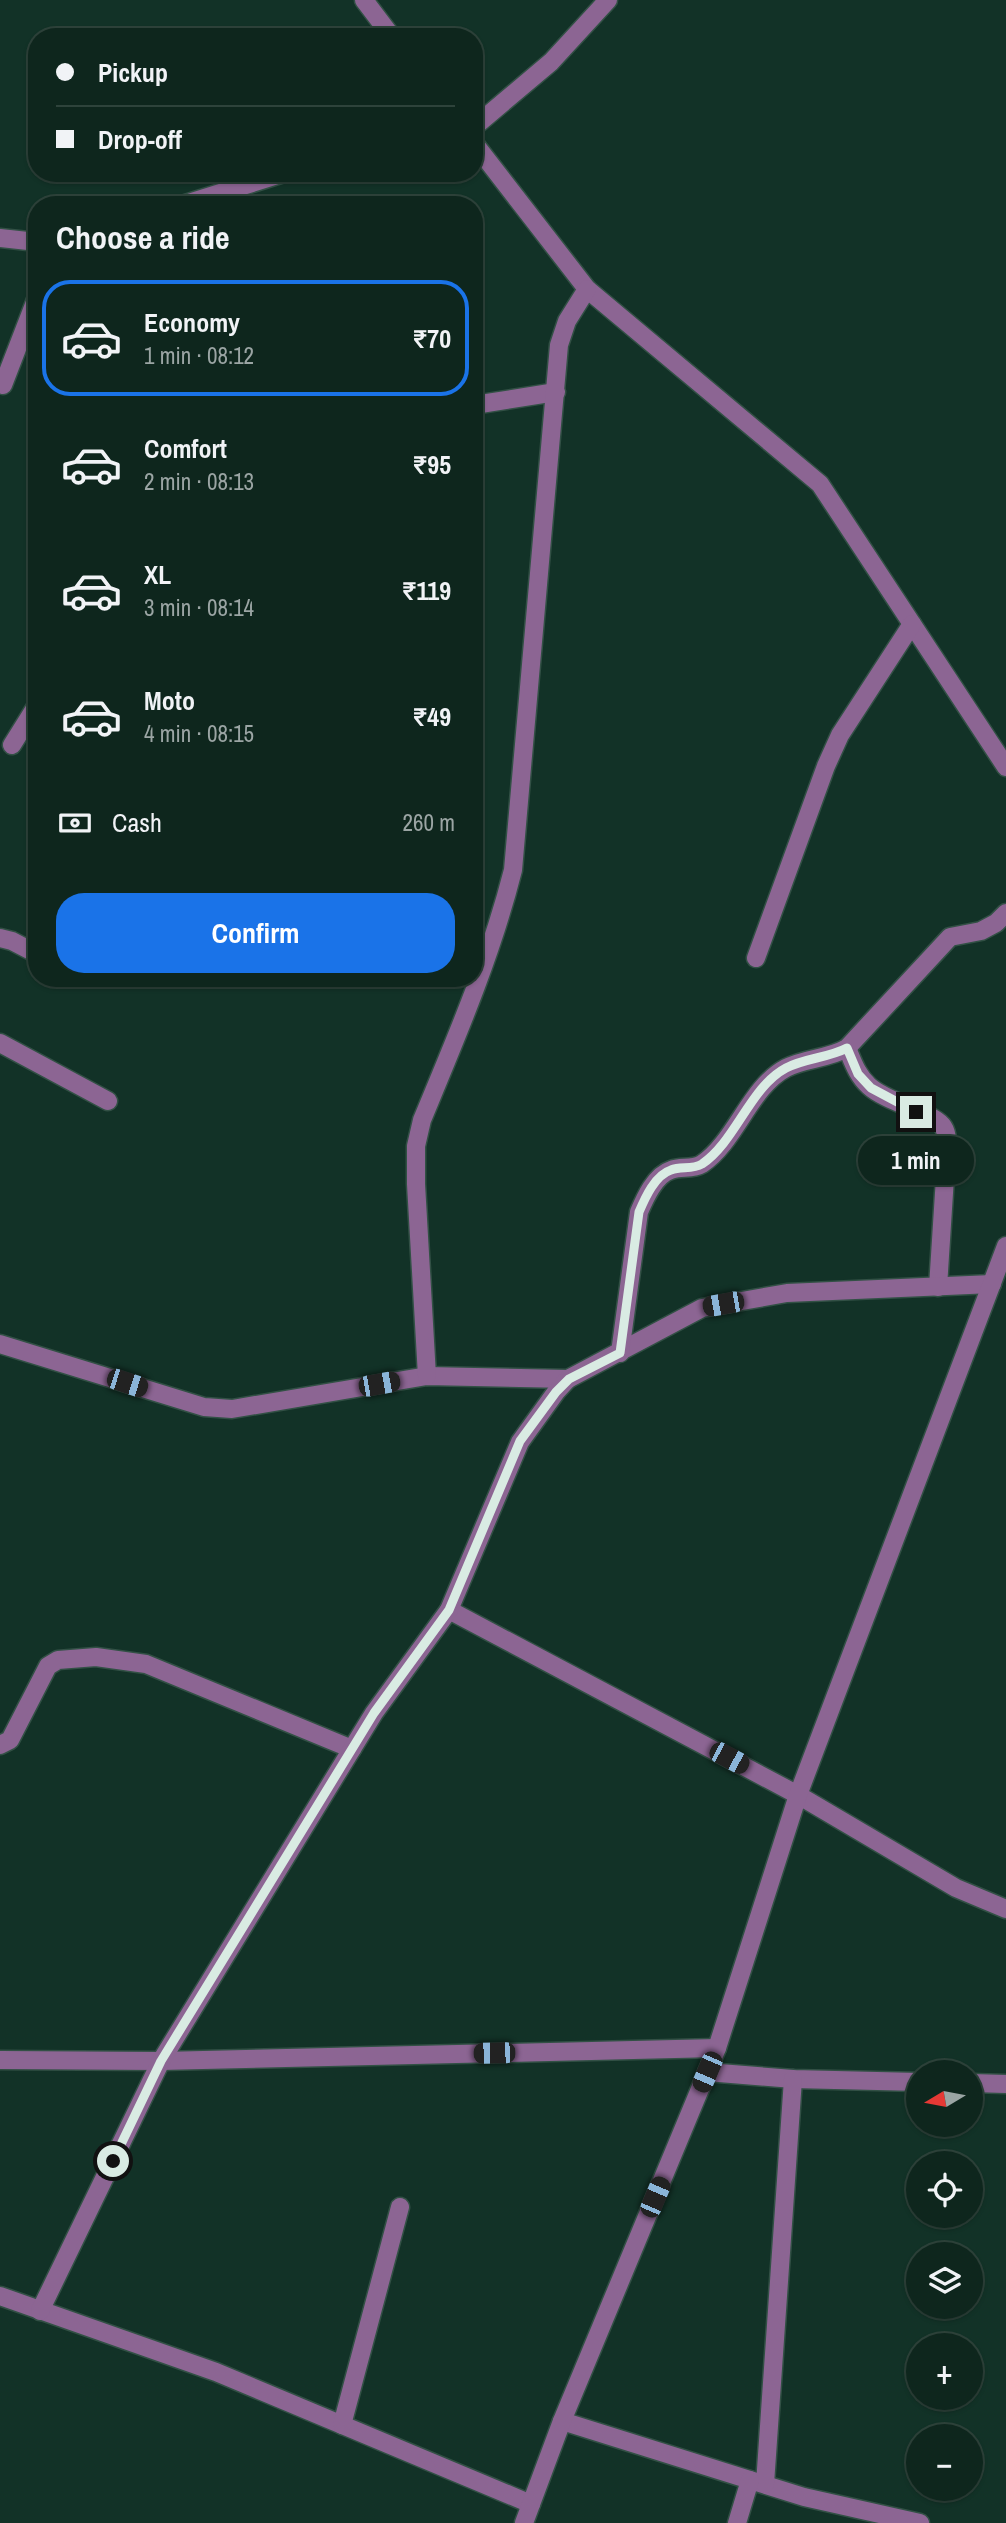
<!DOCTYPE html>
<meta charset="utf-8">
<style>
body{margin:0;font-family:"Archivo Narrow",sans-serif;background:#1c322a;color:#f1f3f6;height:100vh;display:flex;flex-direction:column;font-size:26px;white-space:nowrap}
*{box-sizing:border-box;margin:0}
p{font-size:23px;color:#9ba5a4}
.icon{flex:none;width:38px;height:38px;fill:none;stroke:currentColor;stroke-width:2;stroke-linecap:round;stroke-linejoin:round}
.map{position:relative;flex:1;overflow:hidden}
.side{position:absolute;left:28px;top:196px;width:455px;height:791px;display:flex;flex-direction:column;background:#0e261d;border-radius:28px;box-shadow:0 2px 5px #0004,0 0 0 2px #2e433b}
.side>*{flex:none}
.hud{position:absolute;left:28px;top:28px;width:455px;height:154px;border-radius:28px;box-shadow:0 2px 5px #0004,0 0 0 2px #2e433b;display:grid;align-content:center;height:154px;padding:0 28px;background:#0e261d}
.needle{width:46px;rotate:260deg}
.controls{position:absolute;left:906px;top:2060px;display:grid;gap:14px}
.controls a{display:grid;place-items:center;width:77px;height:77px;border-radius:50%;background:#0e261d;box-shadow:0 2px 5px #0004,0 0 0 2px #2e433b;font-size:35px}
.end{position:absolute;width:32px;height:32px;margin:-16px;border:9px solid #d9ebe3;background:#111;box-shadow:0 0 0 4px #111}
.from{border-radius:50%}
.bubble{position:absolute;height:49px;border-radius:24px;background:#0e261d;box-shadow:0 2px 5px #0004,0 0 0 2px #2e433b;font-size:23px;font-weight:700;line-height:49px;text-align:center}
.car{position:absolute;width:21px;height:42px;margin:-21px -10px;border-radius:9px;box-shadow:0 0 5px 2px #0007;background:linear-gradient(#222 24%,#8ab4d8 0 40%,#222 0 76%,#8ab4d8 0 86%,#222 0)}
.hud b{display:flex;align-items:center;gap:24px;height:66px;font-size:26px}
.hud b+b{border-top:2px solid #2e433b}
.hud i{width:18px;height:18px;background:#f1f3f6}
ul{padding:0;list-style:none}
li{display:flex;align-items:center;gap:21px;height:116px;margin:0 14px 10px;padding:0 14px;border:4px solid transparent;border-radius:28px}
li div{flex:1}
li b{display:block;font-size:26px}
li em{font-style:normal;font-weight:700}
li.on{border-color:#1a73e8}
li>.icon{width:63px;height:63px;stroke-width:1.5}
h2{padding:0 28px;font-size:32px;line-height:84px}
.pay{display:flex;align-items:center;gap:18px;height:77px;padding:0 28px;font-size:26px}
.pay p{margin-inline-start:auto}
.button{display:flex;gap:14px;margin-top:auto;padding:14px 28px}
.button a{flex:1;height:80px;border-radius:28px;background:#1a73e8;color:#fff;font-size:28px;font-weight:700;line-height:80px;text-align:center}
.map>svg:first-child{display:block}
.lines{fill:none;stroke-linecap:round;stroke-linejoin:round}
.minor-casing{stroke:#325045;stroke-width:21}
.minor{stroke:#8c6593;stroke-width:18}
.route{stroke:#d9ebe3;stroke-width:9}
</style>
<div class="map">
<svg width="1006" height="2523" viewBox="0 0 1006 2523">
<rect width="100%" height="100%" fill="#123227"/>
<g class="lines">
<g class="minor-casing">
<g id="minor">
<polyline points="364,0 392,37"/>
<polyline points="474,127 551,62 608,0"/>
<polyline points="474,143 587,289 820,484 1006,767"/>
<polyline points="182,205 284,173"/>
<polyline points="0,238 37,242"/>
<polyline points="3,385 37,297"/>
<polyline points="474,405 556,392"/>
<polyline points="12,745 37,705"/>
<polyline points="0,938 12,941 37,954"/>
<polyline points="756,958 826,766 840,735 912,624"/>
<polyline points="0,1043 108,1101"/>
<path d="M847,1048C853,1062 857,1075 869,1086C886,1102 931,1112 942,1125C947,1131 947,1139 947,1146L938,1287"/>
<polyline points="0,1344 204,1407 232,1409 427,1376 568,1379 702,1308 787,1293 992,1284"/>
<path d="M620,1353L639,1212C645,1198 655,1175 671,1170C681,1166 692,1170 702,1164C736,1141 750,1087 786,1068C805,1058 828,1059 847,1048L950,937L981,931L996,923L1006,913"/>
<path d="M427,1376L416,1184V1146L422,1120C456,1038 491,957 513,870L559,345L567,321L587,289"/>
<polyline points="449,1610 798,1795 956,1888 1006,1909"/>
<polyline points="0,1745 10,1740 48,1666 58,1660 96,1657 146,1664 352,1749"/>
<polyline points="0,2060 161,2061 717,2048"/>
<polyline points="707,2072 793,2079 919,2082"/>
<polyline points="971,2083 1006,2084"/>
<polyline points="0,2296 216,2372 531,2504"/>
<polyline points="40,2311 161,2061 374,1713 449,1610 520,1442 556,1392 568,1379"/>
<polyline points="562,2421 804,2497 920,2523"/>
<polyline points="342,2425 400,2207"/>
<polyline points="765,2484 793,2079"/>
<polyline points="524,2523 562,2421 717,2048 798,1795 1006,1246"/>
<polyline points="737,2523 750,2480"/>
</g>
</g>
<use href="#minor" class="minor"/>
</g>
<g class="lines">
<path class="route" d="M113,2161L161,2061L374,1713L449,1610L520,1441L556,1392L569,1379L620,1353L639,1212C645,1198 655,1175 671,1170C681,1166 692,1170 702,1164C736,1141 750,1087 786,1068C805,1058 828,1058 847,1048L858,1074L871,1088L916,1112"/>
</g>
</svg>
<div class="controls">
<a><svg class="needle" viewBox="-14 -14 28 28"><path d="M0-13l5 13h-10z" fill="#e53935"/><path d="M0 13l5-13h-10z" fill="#9ba5a4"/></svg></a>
<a><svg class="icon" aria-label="locate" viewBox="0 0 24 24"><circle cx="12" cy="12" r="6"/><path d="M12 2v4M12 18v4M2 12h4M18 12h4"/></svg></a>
<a><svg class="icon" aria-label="layers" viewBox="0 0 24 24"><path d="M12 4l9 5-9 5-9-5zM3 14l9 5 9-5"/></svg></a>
<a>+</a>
<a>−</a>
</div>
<i class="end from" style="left:113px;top:2161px"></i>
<i class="end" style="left:916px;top:1112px"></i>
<div class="bubble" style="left:858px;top:1136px;width:116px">1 min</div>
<i class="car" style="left:723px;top:1304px;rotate:260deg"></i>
<i class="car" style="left:127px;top:1383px;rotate:108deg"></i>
<i class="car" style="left:379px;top:1384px;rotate:80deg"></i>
<i class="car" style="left:729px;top:1758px;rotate:118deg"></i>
<i class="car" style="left:494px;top:2053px;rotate:269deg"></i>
<i class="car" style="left:707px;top:2072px;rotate:203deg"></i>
<i class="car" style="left:655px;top:2197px;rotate:23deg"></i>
<div class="hud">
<b><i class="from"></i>Pickup</b>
<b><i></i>Drop-off</b>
</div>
<section class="side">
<h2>Choose a ride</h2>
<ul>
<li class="on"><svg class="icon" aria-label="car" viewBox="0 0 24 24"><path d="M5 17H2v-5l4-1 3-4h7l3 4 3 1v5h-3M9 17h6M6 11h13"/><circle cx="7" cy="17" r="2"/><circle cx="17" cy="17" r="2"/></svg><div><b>Economy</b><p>1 min · 08:12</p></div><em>₹70</em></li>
<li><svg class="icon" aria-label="car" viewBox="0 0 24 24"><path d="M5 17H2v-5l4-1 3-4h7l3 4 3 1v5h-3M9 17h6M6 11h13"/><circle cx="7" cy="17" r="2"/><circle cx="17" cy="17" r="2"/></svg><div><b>Comfort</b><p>2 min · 08:13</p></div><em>₹95</em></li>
<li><svg class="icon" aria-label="car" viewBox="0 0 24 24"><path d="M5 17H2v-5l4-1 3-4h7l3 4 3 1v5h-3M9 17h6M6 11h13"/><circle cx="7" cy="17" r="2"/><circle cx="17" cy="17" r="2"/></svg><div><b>XL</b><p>3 min · 08:14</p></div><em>₹119</em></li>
<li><svg class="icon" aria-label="car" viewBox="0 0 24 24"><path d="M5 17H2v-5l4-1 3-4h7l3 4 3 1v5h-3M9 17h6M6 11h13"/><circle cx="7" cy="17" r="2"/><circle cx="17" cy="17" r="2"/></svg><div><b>Moto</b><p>4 min · 08:15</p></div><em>₹49</em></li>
</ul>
<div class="pay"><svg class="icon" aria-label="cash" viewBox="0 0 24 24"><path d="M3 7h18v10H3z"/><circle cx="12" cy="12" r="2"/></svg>Cash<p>260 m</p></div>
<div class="button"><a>Confirm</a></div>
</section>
</div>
